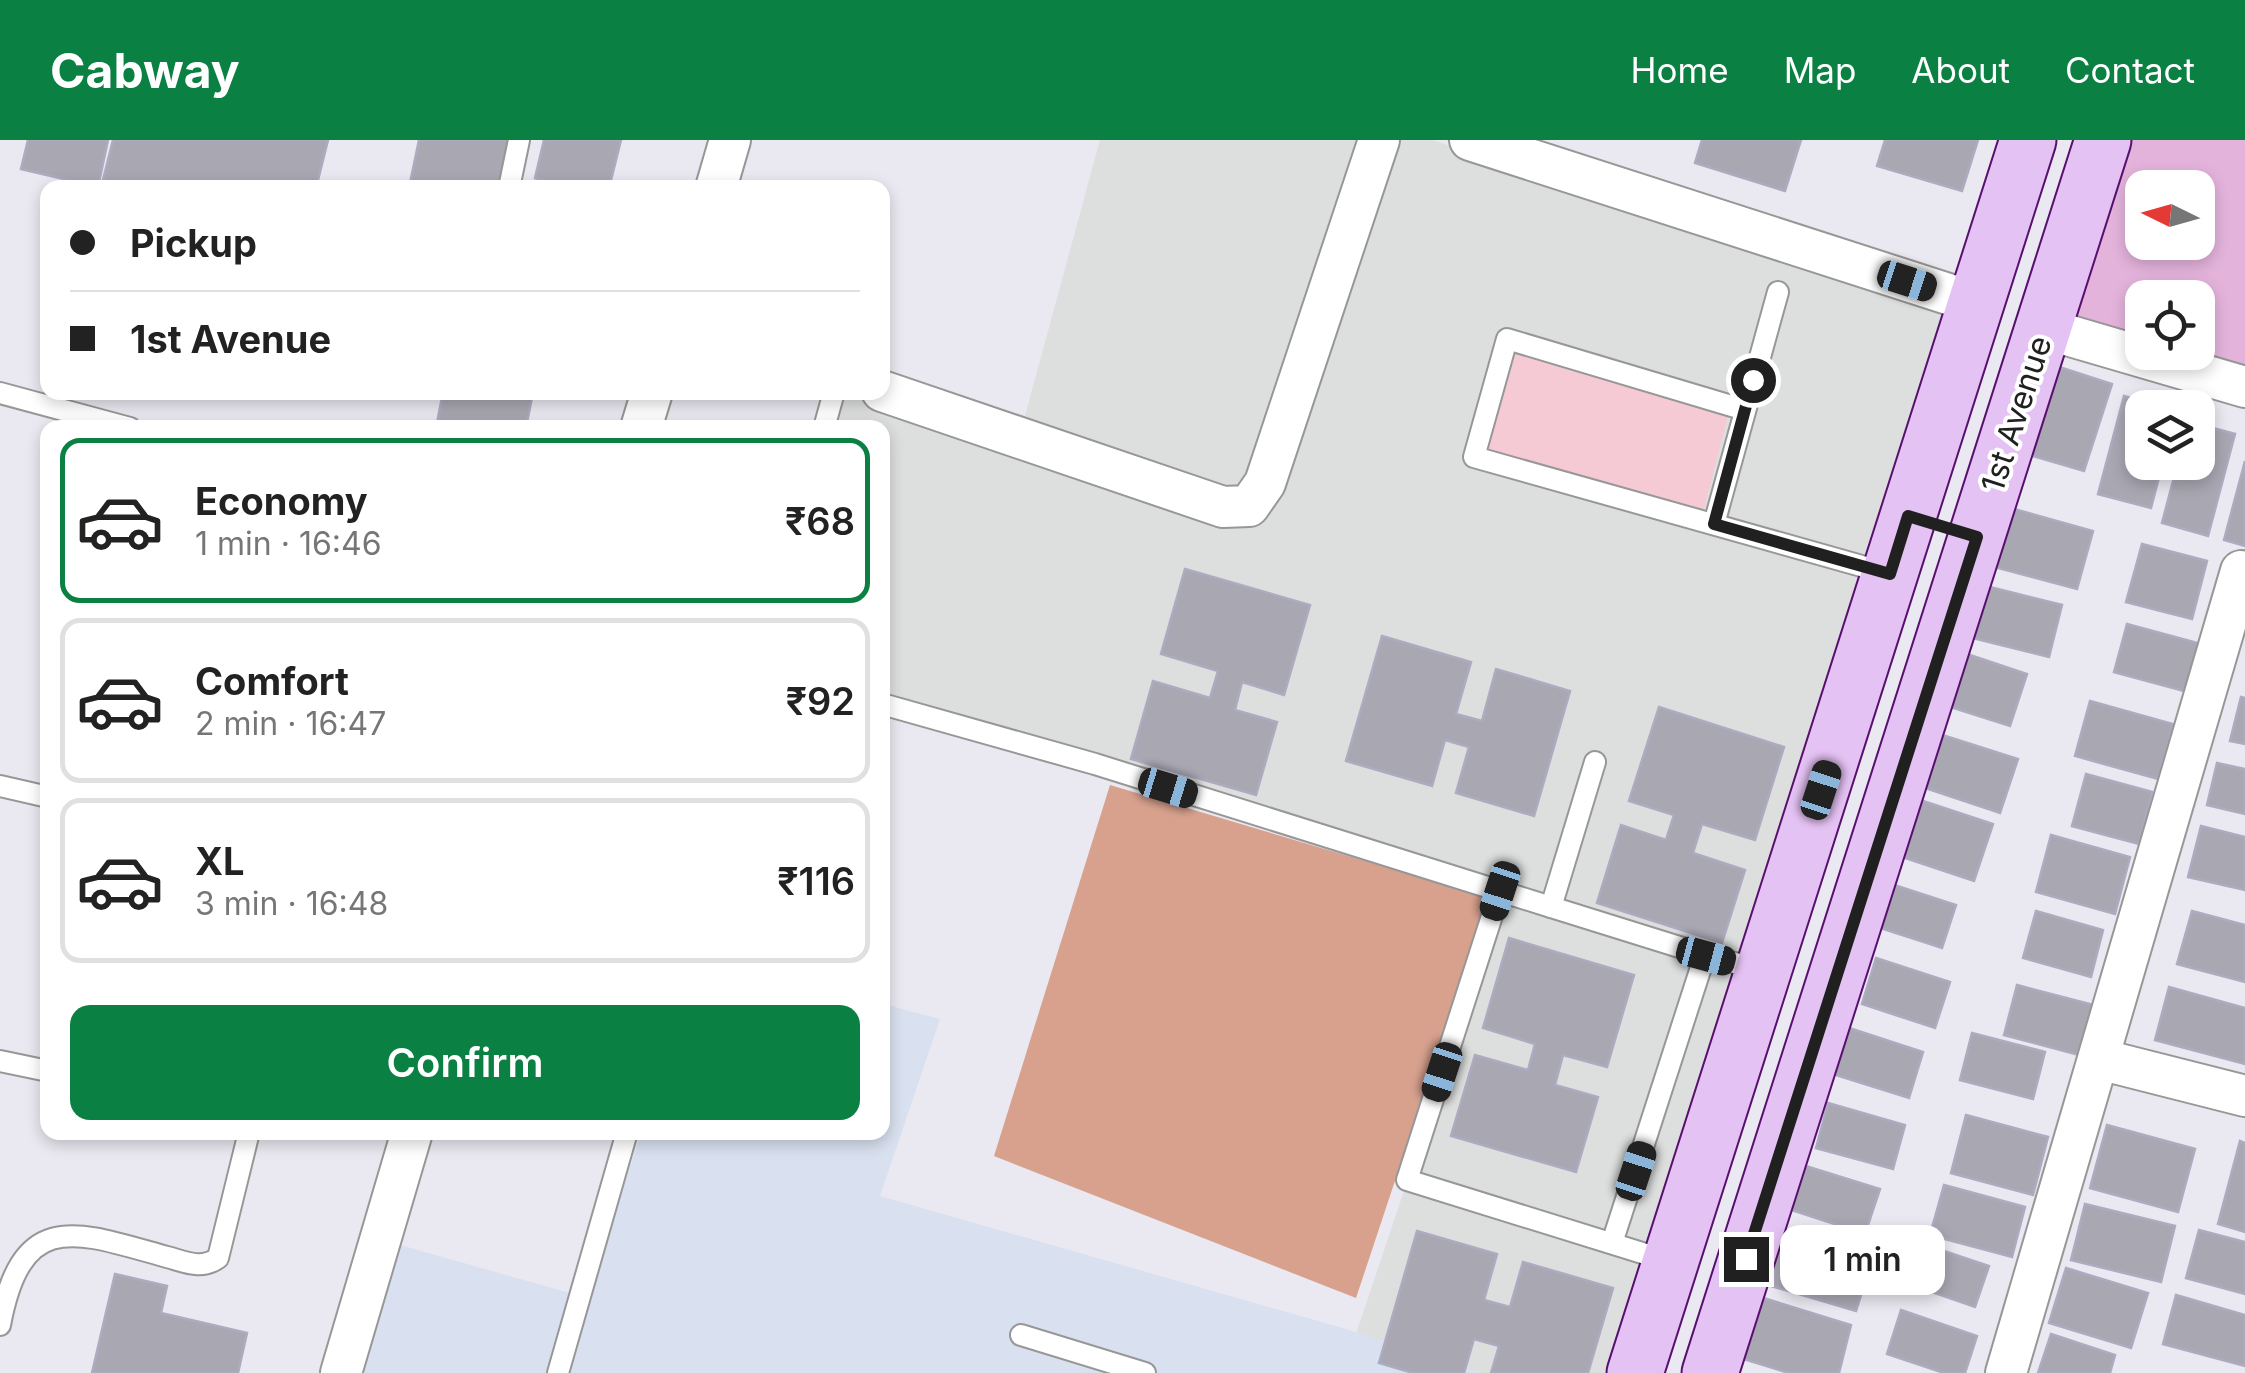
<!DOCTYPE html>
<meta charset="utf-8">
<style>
body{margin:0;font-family:Inter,sans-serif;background:#f6f6f6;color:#222;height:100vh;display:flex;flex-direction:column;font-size:38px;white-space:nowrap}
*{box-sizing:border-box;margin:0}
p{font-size:32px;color:#767676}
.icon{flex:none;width:55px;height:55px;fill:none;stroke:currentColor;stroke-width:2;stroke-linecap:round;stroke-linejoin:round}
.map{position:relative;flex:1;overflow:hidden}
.side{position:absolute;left:40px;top:280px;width:850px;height:720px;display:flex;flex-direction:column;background:#fff;border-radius:20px;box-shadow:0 5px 15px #0003}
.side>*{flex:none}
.guide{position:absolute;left:40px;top:40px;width:850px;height:220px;border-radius:20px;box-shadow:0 5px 15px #0003;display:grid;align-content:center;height:220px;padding:0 30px;background:#fff}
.needle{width:65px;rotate:275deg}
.tools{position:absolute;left:2125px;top:30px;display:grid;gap:20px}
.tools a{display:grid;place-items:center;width:90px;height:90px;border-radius:20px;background:#fff;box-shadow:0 5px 15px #0003;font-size:50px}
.end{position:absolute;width:45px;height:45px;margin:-22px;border:12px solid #202020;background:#fff;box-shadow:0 0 0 5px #fff}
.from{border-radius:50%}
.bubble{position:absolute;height:70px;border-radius:20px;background:#fff;box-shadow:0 5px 15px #0003;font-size:32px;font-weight:600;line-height:70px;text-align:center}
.car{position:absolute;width:30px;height:60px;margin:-30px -15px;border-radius:12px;box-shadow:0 0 8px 2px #0007;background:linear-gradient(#222 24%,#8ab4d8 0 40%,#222 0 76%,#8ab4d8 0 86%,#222 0)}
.guide b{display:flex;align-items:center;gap:35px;height:95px;font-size:38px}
.guide b+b{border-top:2px solid #e0e0e0}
.guide i{width:25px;height:25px;background:#222}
ul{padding:18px 0 0;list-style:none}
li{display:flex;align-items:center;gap:30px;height:165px;margin:0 20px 15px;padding:0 10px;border:5px solid #e0e0e0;border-radius:20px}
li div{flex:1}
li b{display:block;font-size:38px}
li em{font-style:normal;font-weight:600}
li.on{border-color:#0b8043}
li>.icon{width:90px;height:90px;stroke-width:1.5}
.primary-button{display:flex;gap:20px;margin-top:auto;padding:20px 30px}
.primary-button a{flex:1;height:115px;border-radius:20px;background:#0b8043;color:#fff;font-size:40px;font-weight:600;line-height:115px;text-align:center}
header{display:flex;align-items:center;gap:60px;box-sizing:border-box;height:140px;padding:0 50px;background:#0b8043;color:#fff}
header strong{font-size:48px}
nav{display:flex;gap:55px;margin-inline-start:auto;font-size:35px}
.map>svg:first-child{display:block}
.residential{fill:#dddede}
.commercial{fill:#d9e0ef}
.grass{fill:#e4b3dc;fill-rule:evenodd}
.park{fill:#f5cad5}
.pitch{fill:#d7a18e}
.building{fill:#a8a7b2;stroke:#adabc0;stroke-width:2.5}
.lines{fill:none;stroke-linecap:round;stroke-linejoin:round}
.service-casing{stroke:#979797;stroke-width:24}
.minor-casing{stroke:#979797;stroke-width:44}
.secondary-casing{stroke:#58106e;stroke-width:59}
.service{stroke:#fff;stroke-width:20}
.minor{stroke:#fff;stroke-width:40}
.secondary{stroke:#e5c2f4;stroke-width:55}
.route{stroke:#202020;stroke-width:12}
.labels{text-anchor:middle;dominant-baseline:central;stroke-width:8;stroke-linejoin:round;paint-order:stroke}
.street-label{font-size:32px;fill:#202020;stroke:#fff}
</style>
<header>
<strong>Cabway</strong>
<nav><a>Home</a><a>Map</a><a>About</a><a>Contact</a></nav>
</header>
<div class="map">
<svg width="2245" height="1233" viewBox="0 0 2245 1233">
<rect width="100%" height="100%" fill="#eae8f0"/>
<polygon class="residential" points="1100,0 1432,0 1958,172 1620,1233 1478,1233 1356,1194 1507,744 1183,641 883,554 882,288 835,288 845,253 882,252 883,237 1025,276"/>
<polygon class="commercial" points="883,864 940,879 880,1056 1346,1189 1480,1233 355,1233 393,1103 587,1158 641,993 882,992"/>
<path class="grass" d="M2124,0H2245V231L2198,212V158H2142V203L2067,183ZM2142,48H2198V102H2142Z"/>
<polygon class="park" points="1513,213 1728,276 1703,372 1486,309"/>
<polygon class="pitch" points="1110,645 1489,758 1356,1158 994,1016"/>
<g class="building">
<polygon points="28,0 108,0 98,47 21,29"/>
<polygon points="113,0 328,0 316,48 101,48"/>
<polygon points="419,0 515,0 504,48 409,48"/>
<polygon points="544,0 621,0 609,48 571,48 535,38"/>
<polygon points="1702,0 1801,0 1785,51 1695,23"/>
<polygon points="1885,0 1978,0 1962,51 1877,26"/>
<polygon points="2053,225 2112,244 2084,331 2026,314"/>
<polygon points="443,252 533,252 526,288 436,288"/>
<polygon points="2124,256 2167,268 2142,268 2142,322 2163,322 2151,368 2098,354"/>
<polygon points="2198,284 2235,294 2208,396 2162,383 2178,322 2198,322"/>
<polygon points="2245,321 2245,406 2224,400"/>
<polygon points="2007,367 2093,391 2077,449 1991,426"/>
<polygon points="2142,404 2207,421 2192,479 2126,462"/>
<polygon points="1185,429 1310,465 1284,555 1242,542 1235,570 1277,582 1256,655 1131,619 1153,541 1210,558 1218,531 1161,514"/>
<polygon points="1986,446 2062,465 2049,517 1973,498"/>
<polygon points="2127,484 2208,506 2195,554 2114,532"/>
<polygon points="1382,496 1471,522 1456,574 1482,581 1496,529 1570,551 1534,676 1456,653 1469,607 1445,600 1432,646 1346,621"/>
<polygon points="1961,512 2027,534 2010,586 1944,565"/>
<polygon points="2241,557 2245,558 2245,604 2230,601"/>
<polygon points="2090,561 2173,584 2158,639 2075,616"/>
<polygon points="1659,567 1784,607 1755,700 1702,684 1693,713 1745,730 1722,803 1597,763 1621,685 1666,700 1674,675 1629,661"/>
<polygon points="1936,593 2018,619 2000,673 1919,646"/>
<polygon points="2217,623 2245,629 2245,674 2207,665"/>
<polygon points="2086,634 2152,652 2139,704 2072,686"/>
<polygon points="1914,658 1993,684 1974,741 1896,715"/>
<polygon points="2201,686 2245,697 2245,750 2188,737"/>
<polygon points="2051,695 2130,717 2115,774 2036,752"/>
<polygon points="1888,743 1956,765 1942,808 1874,786"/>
<polygon points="2036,771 2103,790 2091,837 2023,818"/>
<polygon points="2192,771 2245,785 2245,842 2177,824"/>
<polygon points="1509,798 1634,835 1607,927 1563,915 1555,945 1598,957 1576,1032 1451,996 1475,915 1528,930 1535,904 1483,888"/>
<polygon points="1876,818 1950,842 1935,888 1862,864"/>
<polygon points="2017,845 2093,865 2079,915 2004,895"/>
<polygon points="2169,847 2245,868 2245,924 2155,900"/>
<polygon points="1840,885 1923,912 1909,958 1826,932"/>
<polygon points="1972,893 2045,912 2033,959 1960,940"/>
<polygon points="1828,963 1905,985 1893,1029 1816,1008"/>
<polygon points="1966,975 2048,997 2033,1055 1951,1033"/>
<polygon points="2107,985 2195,1009 2178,1072 2090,1048"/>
<polygon points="2240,1001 2245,1003 2245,1092 2218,1084"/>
<polygon points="1796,1023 1880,1049 1865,1094 1782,1067"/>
<polygon points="1944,1045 2025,1067 2012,1117 1930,1095"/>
<polygon points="2085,1064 2175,1086 2161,1142 2071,1120"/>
<polygon points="1779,1090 1873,1117 1856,1171 1761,1143"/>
<polygon points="2199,1090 2245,1102 2245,1154 2186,1138"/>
<polygon points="1417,1091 1497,1114 1484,1160 1510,1167 1523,1122 1613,1148 1588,1233 1491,1233 1499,1206 1474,1199 1464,1233 1413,1233 1379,1223"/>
<polygon points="1917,1102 1989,1126 1975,1167 1903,1142"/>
<polygon points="2066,1128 2148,1153 2131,1208 2049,1183"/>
<polygon points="115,1134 167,1146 161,1173 247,1193 238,1233 92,1233"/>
<polygon points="2176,1155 2245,1175 2245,1226 2163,1204"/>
<polygon points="1757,1156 1851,1185 1839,1233 1789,1233 1737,1217"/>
<polygon points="1901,1170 1977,1196 1965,1233 1944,1233 1887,1214"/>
<polygon points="2051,1194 2115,1215 2110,1233 2038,1233"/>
</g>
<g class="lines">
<g class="service-casing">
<g id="service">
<polyline points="509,48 519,0"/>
<polyline points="0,253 130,288"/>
<polyline points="1745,270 1507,199 1474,317 1890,434"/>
<polyline points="824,288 834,252"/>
<polyline points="1714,384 1778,152"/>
<polyline points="882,564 1095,624 1500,751 1407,1040 1668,1121"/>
<polyline points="0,646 48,657"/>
<polyline points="1500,751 1551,767 1595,622"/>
<polyline points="1551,767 1705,815 1612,1103"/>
<polyline points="1705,815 1761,830"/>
<polyline points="0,921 48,931"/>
<path d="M0,1185C22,1067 77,1092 167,1117C186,1122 201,1130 218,1118L249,992"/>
<polyline points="1021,1195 1145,1233"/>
<polyline points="558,1233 627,992"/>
</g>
</g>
<g class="minor-casing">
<g id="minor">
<polyline points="1470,0 1976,163"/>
<polyline points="716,48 730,0"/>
<polyline points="2043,188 2245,247"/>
<polyline points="882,251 1223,367 1249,366 1265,343 1379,0"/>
<polyline points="641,288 652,252"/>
<polyline points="2099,919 2245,956"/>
<polyline points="341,1233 412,992"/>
<polyline points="2006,1233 2241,431"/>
</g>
</g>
<g class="secondary-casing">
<g id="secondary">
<polyline points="1635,1233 2028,0"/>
<polyline points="1710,1233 2103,0"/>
</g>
</g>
<use href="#service" class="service"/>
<use href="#minor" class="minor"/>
<use href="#secondary" class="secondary"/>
</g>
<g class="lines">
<polyline class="route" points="1746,1119 1977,397 1908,376 1890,434 1714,384 1753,240"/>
</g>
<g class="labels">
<g class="street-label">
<text transform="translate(2016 274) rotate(-72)">1st Avenue</text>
</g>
</g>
</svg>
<div class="tools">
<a><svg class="needle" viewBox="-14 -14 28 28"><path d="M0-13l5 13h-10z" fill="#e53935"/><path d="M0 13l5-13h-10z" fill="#767676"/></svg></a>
<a><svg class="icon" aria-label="locate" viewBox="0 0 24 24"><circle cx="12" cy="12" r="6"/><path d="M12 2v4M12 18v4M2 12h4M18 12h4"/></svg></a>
<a><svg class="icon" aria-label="layers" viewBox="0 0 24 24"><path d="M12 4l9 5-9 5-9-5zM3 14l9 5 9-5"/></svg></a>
</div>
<i class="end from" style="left:1753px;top:240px"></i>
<i class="end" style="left:1746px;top:1119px"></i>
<div class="bubble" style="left:1780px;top:1085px;width:165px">1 min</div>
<i class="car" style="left:1907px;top:141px;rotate:108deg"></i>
<i class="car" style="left:1168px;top:648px;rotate:107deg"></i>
<i class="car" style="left:1821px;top:650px;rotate:18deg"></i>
<i class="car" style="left:1500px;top:751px;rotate:198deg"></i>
<i class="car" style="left:1706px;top:816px;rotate:105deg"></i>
<i class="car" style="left:1442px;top:932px;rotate:198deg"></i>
<i class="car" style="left:1636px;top:1031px;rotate:18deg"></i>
<div class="guide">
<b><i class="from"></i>Pickup</b>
<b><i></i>1st Avenue</b>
</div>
<section class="side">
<ul>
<li class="on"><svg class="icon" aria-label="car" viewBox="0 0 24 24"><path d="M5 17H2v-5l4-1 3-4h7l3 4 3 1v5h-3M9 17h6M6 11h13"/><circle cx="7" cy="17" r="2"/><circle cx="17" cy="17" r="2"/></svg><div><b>Economy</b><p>1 min · 16:46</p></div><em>₹68</em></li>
<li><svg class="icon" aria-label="car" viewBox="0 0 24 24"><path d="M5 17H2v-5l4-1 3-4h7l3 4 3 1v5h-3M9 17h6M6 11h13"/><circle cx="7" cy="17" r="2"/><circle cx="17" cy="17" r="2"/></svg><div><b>Comfort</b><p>2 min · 16:47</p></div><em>₹92</em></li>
<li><svg class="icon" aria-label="car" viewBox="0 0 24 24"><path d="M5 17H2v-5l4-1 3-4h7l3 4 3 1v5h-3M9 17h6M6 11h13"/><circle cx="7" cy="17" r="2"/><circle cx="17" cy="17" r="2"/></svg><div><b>XL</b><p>3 min · 16:48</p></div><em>₹116</em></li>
</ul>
<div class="primary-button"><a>Confirm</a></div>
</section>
</div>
